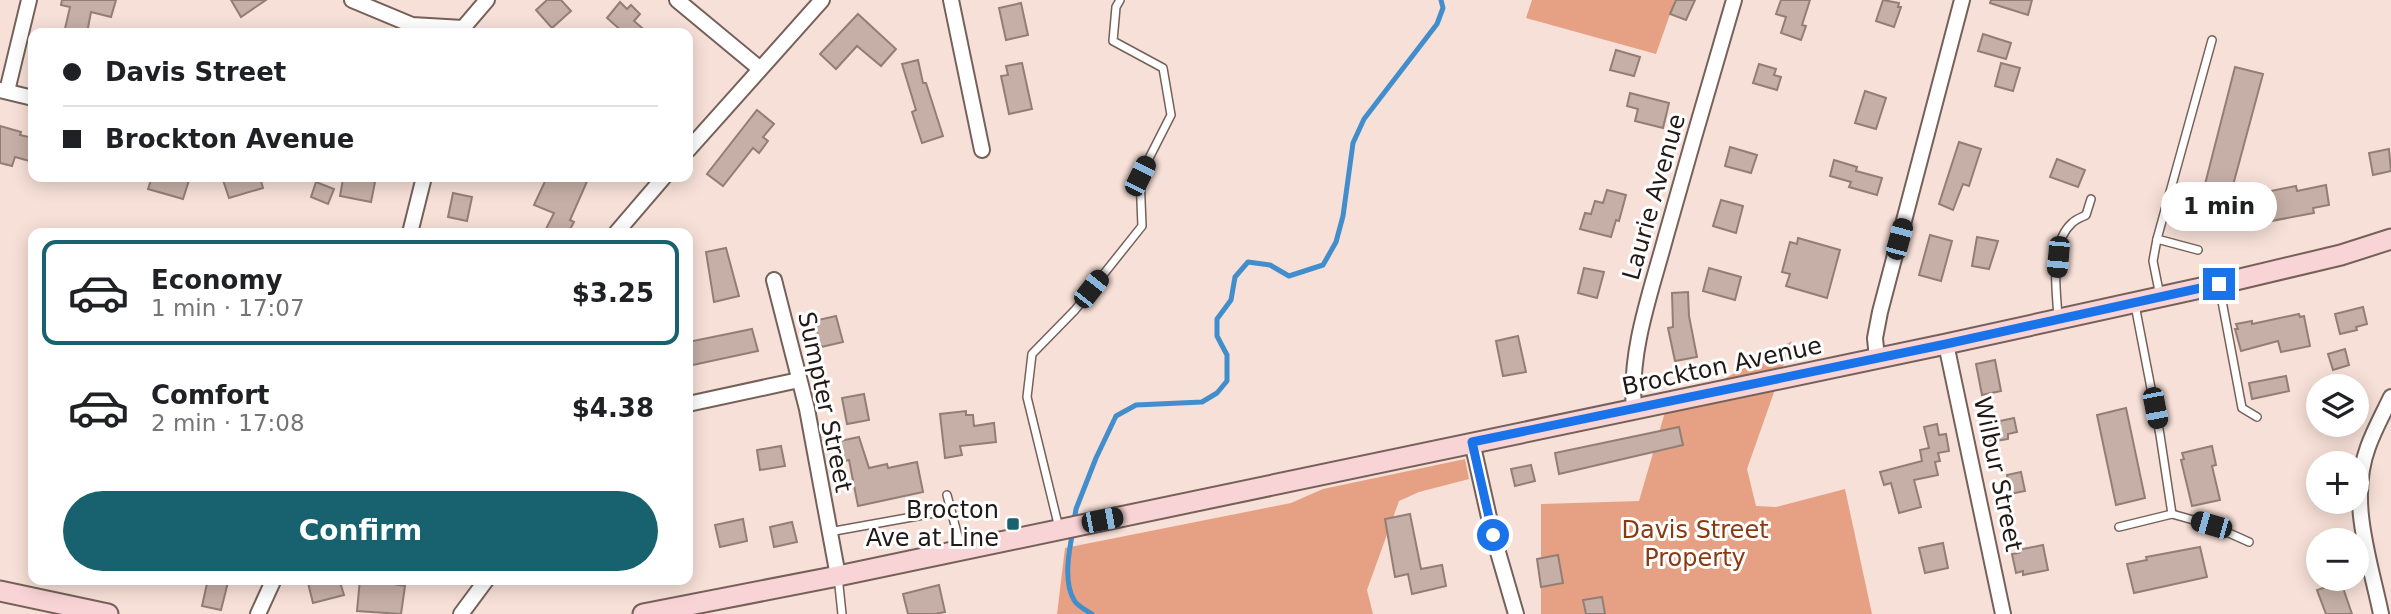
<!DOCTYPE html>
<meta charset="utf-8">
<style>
body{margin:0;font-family:"DejaVu Sans",sans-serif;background:#f6f6f6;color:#202124;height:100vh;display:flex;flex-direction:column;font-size:26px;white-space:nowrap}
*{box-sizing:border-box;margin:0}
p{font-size:23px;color:#757577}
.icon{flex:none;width:38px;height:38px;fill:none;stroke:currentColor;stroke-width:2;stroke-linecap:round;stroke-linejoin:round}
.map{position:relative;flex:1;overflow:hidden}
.drawer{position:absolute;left:28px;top:228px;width:665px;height:357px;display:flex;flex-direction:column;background:#fff;border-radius:14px;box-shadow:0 4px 18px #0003}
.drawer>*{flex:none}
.banner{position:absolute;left:28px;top:28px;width:665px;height:154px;border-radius:14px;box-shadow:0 4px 18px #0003;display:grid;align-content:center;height:154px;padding:0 35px;background:#fff}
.controls{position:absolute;left:2306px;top:374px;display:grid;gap:14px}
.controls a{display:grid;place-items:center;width:63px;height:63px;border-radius:50%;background:#fff;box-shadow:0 4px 18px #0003;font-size:35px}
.end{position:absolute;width:32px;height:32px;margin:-16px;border:9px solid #1a73e8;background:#fff;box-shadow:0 0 0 4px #fff}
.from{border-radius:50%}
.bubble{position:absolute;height:49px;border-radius:24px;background:#fff;box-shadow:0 4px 18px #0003;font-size:23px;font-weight:600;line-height:49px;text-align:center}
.car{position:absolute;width:21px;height:42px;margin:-21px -10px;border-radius:9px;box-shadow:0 0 5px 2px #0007;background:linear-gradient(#222 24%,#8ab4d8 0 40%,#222 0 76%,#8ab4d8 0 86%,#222 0)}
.banner b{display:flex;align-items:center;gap:24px;height:66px;font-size:26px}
.banner b+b{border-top:2px solid #e0e0e0}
.banner i{width:18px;height:18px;background:#202124}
ul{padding:12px 0 0;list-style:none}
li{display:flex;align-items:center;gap:21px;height:105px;margin:0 14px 10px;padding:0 21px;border:4px solid transparent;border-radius:14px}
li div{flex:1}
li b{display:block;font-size:26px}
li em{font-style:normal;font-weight:600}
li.current{border-color:#17626e}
li>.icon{width:63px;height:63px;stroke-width:1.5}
.action{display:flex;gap:14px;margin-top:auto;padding:14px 35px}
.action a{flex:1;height:80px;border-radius:42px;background:#17626e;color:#fff;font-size:28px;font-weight:600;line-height:80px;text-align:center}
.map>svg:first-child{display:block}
.green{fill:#e6a185}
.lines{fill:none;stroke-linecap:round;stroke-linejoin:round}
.stream{stroke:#428ecd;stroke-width:5}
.building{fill:#c6afa6;stroke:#937e75;stroke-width:2}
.lane-casing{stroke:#756159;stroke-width:10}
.street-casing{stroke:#756159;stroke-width:18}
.secondary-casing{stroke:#756159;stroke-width:23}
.lane{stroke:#fff;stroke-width:7}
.street{stroke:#fff;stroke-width:14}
.secondary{stroke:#f8d4d6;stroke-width:19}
.route{stroke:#1a73e8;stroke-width:9}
.poi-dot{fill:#17626e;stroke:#fff;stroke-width:2.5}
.labels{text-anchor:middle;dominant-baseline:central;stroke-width:6;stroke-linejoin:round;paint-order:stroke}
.street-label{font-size:24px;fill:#211916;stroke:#fff}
.poi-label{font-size:24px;fill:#211916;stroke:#fff;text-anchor:end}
.park-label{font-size:24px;fill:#8a3a13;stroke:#fff}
</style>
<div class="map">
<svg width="2391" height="614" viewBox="0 0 2391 614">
<rect width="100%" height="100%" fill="#f7e0d7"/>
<g class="green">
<polygon points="1532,0 1675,0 1656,54 1526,18"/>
<polygon points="1792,341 1747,469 1756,506 1776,507 1845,489 1872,614 1541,614 1541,504 1639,501 1665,412"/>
<polygon points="1465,459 1469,479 1419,492 1399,501 1367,590 1373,614 1057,614 1065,548 1291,503 1323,489"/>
</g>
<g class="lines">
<g class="stream">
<polyline points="1074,521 1076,509 1096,458 1116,416 1136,405 1202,402 1217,393 1227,381 1227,355 1217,336 1217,319 1231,300 1235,277 1248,262 1270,265 1289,276 1323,265 1336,242 1343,216 1353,143 1364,119 1437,24 1443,8 1441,0"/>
<path d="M1073,531C1069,550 1063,582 1074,600C1077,606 1086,610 1092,614"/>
</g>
</g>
<g class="building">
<polygon points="62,0 116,0 111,17 91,12 87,33 64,33 70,7 61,5"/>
<polygon points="231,0 266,0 241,17"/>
<polygon points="547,0 561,0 571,11 552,28 536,10"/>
<polygon points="1676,0 1695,0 1686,20 1670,14"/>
<polygon points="1781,0 1810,0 1802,25 1806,26 1801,40 1781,33 1786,17 1776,14"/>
<polygon points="1883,0 1899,3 1898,7 1901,7 1894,27 1876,21"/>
<polygon points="1991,0 2032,0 2028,15 1990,3"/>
<polygon points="620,2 627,9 631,5 640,14 634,21 648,33 624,33 607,18"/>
<polygon points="1021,3 1028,35 1006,40 999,8"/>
<polygon points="858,14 896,49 881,66 857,46 836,69 820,54"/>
<polygon points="1983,34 2011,43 2006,59 1978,51"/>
<polygon points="1616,50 1640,57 1634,76 1610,70"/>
<polygon points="918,60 923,83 926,83 943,136 922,143 912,112 916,110 902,64"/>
<polygon points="1022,63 1032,109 1009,114 1001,76 1008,75 1006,66"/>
<polygon points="2001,63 2020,68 2013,91 1995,86"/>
<polygon points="1759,64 1776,69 1774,75 1781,77 1777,90 1753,83"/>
<polygon points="2235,67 2263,74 2222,226 2177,214 2184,188 2203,192"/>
<polygon points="1865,91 1886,98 1876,129 1855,123"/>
<polygon points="1630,93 1669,103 1663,128 1635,121 1638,109 1627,106"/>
<polygon points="757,110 774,124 763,137 768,141 759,153 753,148 723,186 707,174"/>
<polygon points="0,126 21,132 20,135 33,138 33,162 15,157 12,166 0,163"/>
<polygon points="1959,142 1981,149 1969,186 1963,184 1953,210 1939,204"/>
<polygon points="1730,147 1757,155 1751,173 1725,166"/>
<polygon points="2389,149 2391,171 2373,175 2369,153"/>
<polygon points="2057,159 2085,170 2078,187 2050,177"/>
<polygon points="1834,160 1857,167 1856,171 1882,178 1877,195 1849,187 1851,182 1830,176"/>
<polygon points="152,177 190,177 183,199 148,189"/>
<polygon points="222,177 260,177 263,188 229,198"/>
<polygon points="351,177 376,177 371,202 340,196 343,179 351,180"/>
<polygon points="547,177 589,177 570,220 574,222 568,233 544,233 554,213 534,205"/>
<polygon points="316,182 334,189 328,204 311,197"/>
<polygon points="2326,185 2329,205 2313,208 2314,213 2266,222 2264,211 2254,213 2251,195 2296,186 2297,191"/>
<polygon points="1607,190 1626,195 1619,221 1616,220 1611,237 1580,229 1585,213 1591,214 1595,201 1603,203"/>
<polygon points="453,193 472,197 467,221 448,217"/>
<polygon points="1721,200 1743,206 1736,233 1713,226"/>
<polygon points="1930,235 1952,241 1941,281 1919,275"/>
<polygon points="1977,237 1998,241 1989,269 1972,266"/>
<polygon points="1798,238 1840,250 1827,298 1786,286 1790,274 1782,272 1790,242 1797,244"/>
<polygon points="726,248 739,296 714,302 706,252"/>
<polygon points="1584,268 1604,272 1597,298 1578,293"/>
<polygon points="1709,268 1741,277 1735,300 1703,291"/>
<polygon points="1688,292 1689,316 1697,357 1675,361 1668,328 1673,327 1672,293"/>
<polygon points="2363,307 2367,324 2356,327 2357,330 2340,334 2335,314"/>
<polygon points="2299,314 2300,317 2304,316 2310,346 2281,352 2278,341 2241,351 2235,329 2238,329 2236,324 2252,321 2252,324"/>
<polygon points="836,316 843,342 821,347 814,321"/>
<polygon points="752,329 758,351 688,366 688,342"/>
<polygon points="1518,336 1526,372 1503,376 1496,341"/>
<polygon points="2345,349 2349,365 2333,370 2328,354"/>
<polygon points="1995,360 2001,391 1982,395 1976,364"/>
<polygon points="2286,376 2289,391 2252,399 2249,383"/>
<polygon points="864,394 869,420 847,424 842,398"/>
<polygon points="2126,408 2145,498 2116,505 2097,415"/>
<polygon points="966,411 966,415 973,415 974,426 994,423 996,442 960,446 962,455 945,458 940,414"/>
<polygon points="2014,418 2017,432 2008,434 2008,439 1990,442 1986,424"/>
<polygon points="1937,424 1939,435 1946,434 1949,451 1938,453 1940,461 1935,462 1938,475 1914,480 1921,507 1899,513 1891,483 1884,485 1880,472 1922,461 1920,450 1929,448 1924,427"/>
<polygon points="1679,427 1683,445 1559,474 1555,453"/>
<polygon points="859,437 869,468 887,464 888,468 917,462 923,492 858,506 849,460 840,462 835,442"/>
<polygon points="781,446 785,466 760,470 757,450"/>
<polygon points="2212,446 2216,465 2212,466 2220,500 2192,506 2181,460 2184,459 2182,453"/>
<polygon points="1531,465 1535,481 1515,486 1511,469"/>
<polygon points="2021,472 2025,491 2010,494 2007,475"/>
<polygon points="1410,514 1421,569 1442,565 1446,586 1412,594 1408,574 1395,577 1385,519"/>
<polygon points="743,519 747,541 720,547 715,525"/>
<polygon points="792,522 797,542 774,547 770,527"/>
<polygon points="1943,543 1948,568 1925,573 1919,548"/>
<polygon points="2043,545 2048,570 2023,575 2023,571 2016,573 2012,554 2019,553 2018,550"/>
<polygon points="2200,547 2207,577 2134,593 2127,564 2147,560 2146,557"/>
<polygon points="1558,555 1563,583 1541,587 1537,559"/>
<polygon points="208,579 228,582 221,610 202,606"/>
<polygon points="307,579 339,579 344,595 313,603"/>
<polygon points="360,579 394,579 393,584 405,586 401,614 357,611"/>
<polygon points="2341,582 2352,614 2326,614 2317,590"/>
<polygon points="939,585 945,612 935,614 908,614 903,594"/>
<polygon points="1602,597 1605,614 1586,614 1583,600"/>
</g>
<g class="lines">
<g class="lane-casing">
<g id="lane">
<polyline points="2157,239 2198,250"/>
<polyline points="2219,285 2242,408 2257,417"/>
<polyline points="2160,296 2153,261 2157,239 2212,40"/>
<polyline points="2135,305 2160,435 2172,514"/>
<path d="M2058,319C2057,290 2048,245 2072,223C2076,219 2082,217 2086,215L2091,199"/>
<polyline points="947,495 961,548"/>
<polyline points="2119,527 2172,514 2211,525 2249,542"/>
<polyline points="1059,528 1027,397 1032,354 1075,310 1142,226 1140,176 1171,115 1163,68 1113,41 1116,7 1120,0"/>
<polyline points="829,532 951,510"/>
<polyline points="838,576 842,614"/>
</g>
</g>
<g class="street-casing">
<g id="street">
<polyline points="352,0 412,25 463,28"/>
<polyline points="677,0 759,68"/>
<polyline points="951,0 982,150"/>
<polyline points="462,33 463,28 487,0"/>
<polyline points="0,90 33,98"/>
<polyline points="7,91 29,0"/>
<polyline points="688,150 822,0"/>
<polyline points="410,233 424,177"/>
<polyline points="616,233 664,177"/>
<polyline points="774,280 807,409 838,576"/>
<polyline points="1946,344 2003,614"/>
<polyline points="1877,359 1875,338 1880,312 1962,0"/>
<polyline points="688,404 799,380"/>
<path d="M1634,409C1629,350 1651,292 1666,236C1688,157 1711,79 1734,0"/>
<polyline points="1472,442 1493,535 1516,614"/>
<polyline points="258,614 274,579"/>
<polyline points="461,614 487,579"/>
<path d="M2381,614C2370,560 2348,501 2368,447C2374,430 2383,414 2391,397"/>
</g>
</g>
<g class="secondary-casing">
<g id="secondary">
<polyline points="0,591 108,614"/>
<polyline points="643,614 838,576 1946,344 2219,284 2341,255 2391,239"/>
</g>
</g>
<use href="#lane" class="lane"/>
<use href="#street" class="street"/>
<use href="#secondary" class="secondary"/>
</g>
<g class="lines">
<polyline class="route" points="1493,535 1472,442 1946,344 2219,284"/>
</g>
<rect class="poi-dot" x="1006" y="517" width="14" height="14" rx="3.5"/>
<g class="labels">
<g class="street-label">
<text transform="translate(1654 197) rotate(-74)">Laurie Avenue</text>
<text transform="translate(1722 366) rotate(-12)">Brockton Avenue</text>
<text transform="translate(825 402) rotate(78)">Sumpter Street</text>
<text transform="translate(1998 474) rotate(78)">Wilbur Street</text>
</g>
<g class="poi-label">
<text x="999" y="510">Brocton<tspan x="999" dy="28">Ave at Line</tspan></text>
</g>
<g class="park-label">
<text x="1695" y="530">Davis Street<tspan x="1695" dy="28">Property</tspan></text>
</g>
</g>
</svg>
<div class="controls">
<a><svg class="icon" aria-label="layers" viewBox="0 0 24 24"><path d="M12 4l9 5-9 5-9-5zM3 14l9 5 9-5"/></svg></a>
<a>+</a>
<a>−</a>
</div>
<i class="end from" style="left:1493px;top:535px"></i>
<i class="end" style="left:2219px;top:284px"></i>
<div class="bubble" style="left:2161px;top:182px;width:116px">1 min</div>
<i class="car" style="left:1140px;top:176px;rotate:26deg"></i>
<i class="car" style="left:1899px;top:239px;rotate:15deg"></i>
<i class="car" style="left:2058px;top:257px;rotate:185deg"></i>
<i class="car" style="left:1091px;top:289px;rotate:38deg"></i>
<i class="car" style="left:2155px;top:408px;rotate:169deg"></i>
<i class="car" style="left:1102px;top:520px;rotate:79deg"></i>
<i class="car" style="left:2211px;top:525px;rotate:286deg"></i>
<div class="banner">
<b><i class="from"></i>Davis Street</b>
<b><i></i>Brockton Avenue</b>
</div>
<section class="drawer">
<ul>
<li class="current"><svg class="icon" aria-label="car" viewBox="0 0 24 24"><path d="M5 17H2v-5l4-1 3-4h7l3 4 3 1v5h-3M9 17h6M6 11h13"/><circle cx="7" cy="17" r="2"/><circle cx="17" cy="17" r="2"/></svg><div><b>Economy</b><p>1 min · 17:07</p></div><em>$3.25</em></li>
<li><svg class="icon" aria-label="car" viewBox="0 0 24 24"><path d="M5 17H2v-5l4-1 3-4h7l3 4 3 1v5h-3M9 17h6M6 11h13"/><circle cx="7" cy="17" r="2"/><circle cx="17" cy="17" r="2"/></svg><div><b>Comfort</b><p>2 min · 17:08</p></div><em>$4.38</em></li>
</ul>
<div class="action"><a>Confirm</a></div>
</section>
</div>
